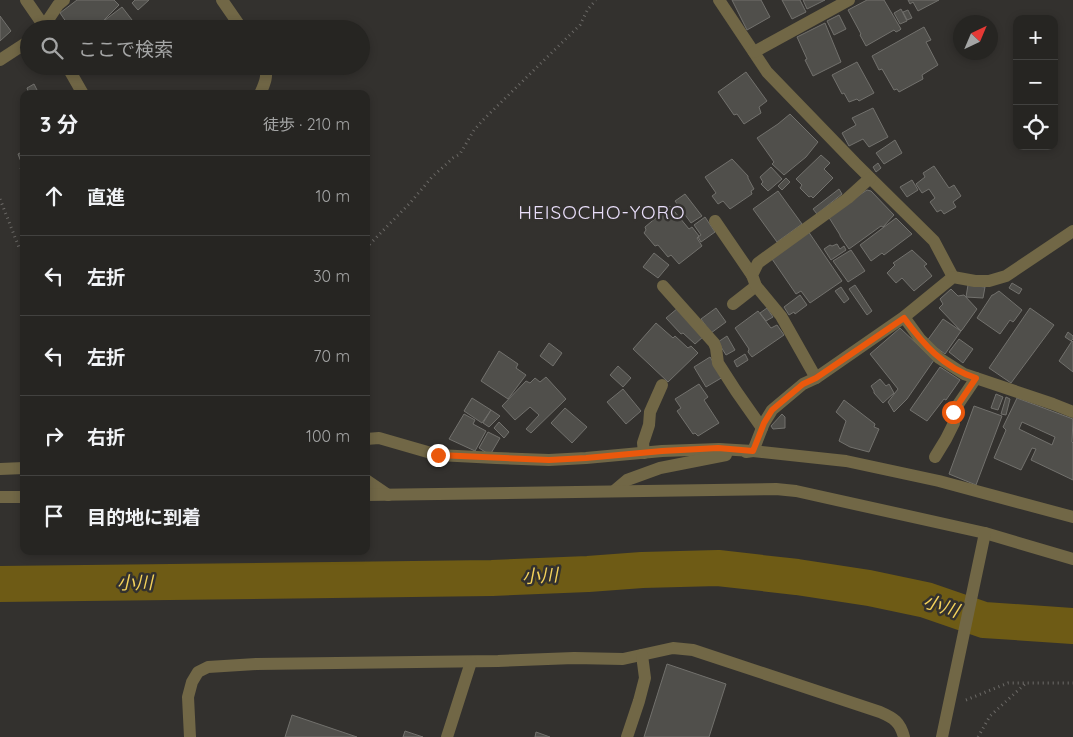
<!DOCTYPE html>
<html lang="ja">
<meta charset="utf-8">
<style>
:root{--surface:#262522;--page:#32312f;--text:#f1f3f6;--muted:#a4a5a5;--line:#424240}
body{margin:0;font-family:Quicksand,"Noto Sans JP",sans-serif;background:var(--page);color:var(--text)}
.controls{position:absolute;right:15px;top:15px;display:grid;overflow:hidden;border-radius:10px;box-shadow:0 2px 8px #0003}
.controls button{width:45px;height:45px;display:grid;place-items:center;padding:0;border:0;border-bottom:1px solid var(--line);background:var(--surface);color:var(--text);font:25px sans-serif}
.compass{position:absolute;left:953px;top:15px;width:45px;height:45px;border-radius:50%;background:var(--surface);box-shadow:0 2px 8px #0003;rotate:44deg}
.stop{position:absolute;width:15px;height:15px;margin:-11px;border:4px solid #ea580c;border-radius:50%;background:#fff}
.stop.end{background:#ea580c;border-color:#fff;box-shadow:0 1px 5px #0008}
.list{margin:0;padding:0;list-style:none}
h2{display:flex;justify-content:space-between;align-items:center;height:65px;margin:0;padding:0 20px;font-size:21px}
h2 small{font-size:16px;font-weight:400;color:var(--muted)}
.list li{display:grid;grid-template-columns:32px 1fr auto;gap:15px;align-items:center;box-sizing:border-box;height:80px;padding:0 20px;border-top:1px solid var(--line)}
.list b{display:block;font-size:19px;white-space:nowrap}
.list em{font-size:16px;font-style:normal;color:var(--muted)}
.icon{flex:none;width:28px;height:28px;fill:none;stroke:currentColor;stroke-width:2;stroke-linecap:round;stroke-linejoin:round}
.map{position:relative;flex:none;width:1073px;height:737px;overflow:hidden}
.search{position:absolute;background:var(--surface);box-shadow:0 2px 8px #0003;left:20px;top:20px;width:350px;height:55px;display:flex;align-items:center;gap:12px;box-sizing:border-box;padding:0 18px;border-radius:28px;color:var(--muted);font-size:19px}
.panel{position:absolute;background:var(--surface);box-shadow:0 2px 8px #0003;left:20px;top:90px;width:350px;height:465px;border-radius:10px}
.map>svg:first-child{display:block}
</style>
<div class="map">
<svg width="1073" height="737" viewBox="0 0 1073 737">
<rect width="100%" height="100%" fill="#33312e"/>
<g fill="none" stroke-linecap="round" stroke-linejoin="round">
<path stroke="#6e5b15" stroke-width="36" d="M0,584L492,578L588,574L642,570L718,568L797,577L869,588L926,600L984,620L1073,626"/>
</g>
<g fill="#504f4b" stroke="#72716d" fill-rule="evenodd">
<path d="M77,0H114L119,5L95,29H71L60,13Z"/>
<path d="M135,0H149L138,10L132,3Z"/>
<path d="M732,0H761L770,17L747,30Z"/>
<path d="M782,0H800L806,12L792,19Z"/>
<path d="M803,0H825L807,9Z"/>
<path d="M867,0H884L901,29L900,30L896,32L894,30L866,46L860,35L861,34L848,10Z"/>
<path d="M908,0H939L918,11L913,2L910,4Z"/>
<path d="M122,7L139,29H107L104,25L107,22L105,20Z"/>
<path d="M901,9L907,21L900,24L894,13Z"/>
<path d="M908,10L912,18L907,20L903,12Z"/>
<path d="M839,15L846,29L834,35L827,21Z"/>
<path d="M0,16L11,31L0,41Z"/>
<path d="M825,23L841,62L813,76L805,60L807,59L797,37Z"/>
<path d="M924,27L931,40L926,42L938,65L922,75L923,79L899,92L897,89L894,90L882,69L879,70L872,56Z"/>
<path d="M857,62L874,93L859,101L857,99L849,102L844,93L842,94L832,75Z"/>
<path d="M746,72L767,101L759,107L761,113L744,124L737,114L734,115L718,92Z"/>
<path d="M34,84L39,94H29L27,88Z"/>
<path d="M873,108L888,137L869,147L863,139L849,146L842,133L856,125L852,118Z"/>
<path d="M790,114L818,142L806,157L784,175L772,164L774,162L757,138L778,124Z"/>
<path d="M895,140L902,153L884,164L876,153Z"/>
<path d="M24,151V177L20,168L23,167L18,154Z"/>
<path d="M821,155L830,163L824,169L833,178L813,198L811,196L809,197L800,188L802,185L796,179Z"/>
<path d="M732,159L748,176V178L754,189L751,191L752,194L730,209L723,201L718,204L712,196L716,193L705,177Z"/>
<path d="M878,163L881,168L876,172L873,167Z"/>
<path d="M934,166L949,188L954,185L961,196L953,202L956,207L944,214L941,210L937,212L930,202L935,198L929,189L922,193L916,184L925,177L923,173Z"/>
<path d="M771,167L782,179L768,191L761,184L763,182L760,177Z"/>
<path d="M786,178L790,182L782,190L778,186Z"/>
<path d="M912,180L918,190L907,197L900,187Z"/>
<path d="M839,189L842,194L817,214L813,209Z"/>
<path d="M867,190L871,191L894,215L883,227L881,226L849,249L840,236V235L828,216Z"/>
<path d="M778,191L802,224L777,242L753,209Z"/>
<path d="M685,194L702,216L691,223L675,201Z"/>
<path d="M670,206L689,229L692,227L699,236L697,238L702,246L679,264L671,255L668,257L658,245L655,246L644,233L646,230L645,227Z"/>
<path d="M705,217L715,232L701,242L698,237L701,235L694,225Z"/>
<path d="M896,218L912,234L884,255L882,253L871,261L860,245Z"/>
<path d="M808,231L842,281L810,303L801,291L796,294L772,259Z"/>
<path d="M837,244L840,249L844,246L846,250L831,260L824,249L830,245L832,246Z"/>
<path d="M851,250L865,271L848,282L833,261Z"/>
<path d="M912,250L927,264L924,266L932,276L914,291L902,278L896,283L887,273L895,265L893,263Z"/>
<path d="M654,253L669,265L658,278L643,267Z"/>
<path d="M1012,283L1022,289L1019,294L1009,288Z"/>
<path d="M855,285L872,311L867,315L849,289Z"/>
<path d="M968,285L985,287L983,298L966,297Z"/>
<path d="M841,287L849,299L844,303L835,291Z"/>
<path d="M951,289L958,296L964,295L977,309L962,330L961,331L939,308L943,304L940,299Z"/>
<path d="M999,291L1022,310L1014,321L1013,322L1010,320L1000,334L977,318L992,295H993Z"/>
<path d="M800,295L807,305L795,314L794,312L789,315L784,307Z"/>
<path d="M678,308L704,336L695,344L683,333L681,334L666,318Z"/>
<path d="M716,308L726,322L711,333L701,319Z"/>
<path d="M767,308L773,317L766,321L760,313Z"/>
<path d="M1030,308L1054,325L1011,383L989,368Z"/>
<path d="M758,311L771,328L777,325L784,335L752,357L748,352L749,349L735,328Z"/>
<path d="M943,319L961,331L945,354L927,341Z"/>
<path d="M656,323L673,338L675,336L688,348L691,346L698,353L668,382L633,349Z"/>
<path d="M900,328L934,360L907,399L894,412L888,402L898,389L870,354Z"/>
<path d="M1068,332L1073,336V339L1071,341L1065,337Z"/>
<path d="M727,336L735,350L726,355L718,342Z"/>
<path d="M959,339L973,349L963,363L949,352Z"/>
<path d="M1072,341L1073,342V372L1059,361Z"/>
<path d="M549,343L562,353L553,366L540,356Z"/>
<path d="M499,351L518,364L516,368L526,375L508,399L481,381Z"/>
<path d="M745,354L748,360L737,367L734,361Z"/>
<path d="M710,357L723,377L706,387L694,367Z"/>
<path d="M618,366L631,378L623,387L610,375Z"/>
<path d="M940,367L960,380L946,400L944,399L927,421L910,410Z"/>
<path d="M546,377L566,399L531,433L526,429L539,415L530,407L515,420L502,406L526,381L530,383L535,378L540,382Z"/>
<path d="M880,379L886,386L889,384L894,393L883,403L874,393V391L871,386Z"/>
<path d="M699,384L708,397L704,400L719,423L698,436L695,433L693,434L677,411L681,408L675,399Z"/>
<path d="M623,389L641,411L626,424L607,402Z"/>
<path d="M996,394L1003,397L998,410L991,408Z"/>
<path d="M1006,397L1010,399L1006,415L1001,414Z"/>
<path d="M472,398L491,410L482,423L464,411Z"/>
<path d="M1017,398L1073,419L1072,442L1073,443V480L1031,460L1036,449L1032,448L1021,470L994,458L1006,430L1003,427ZM1022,422L1055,437L1052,445L1019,429Z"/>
<path d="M844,400L875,424L874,427L879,429L869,452L850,447L839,441L846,421L836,412Z"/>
<path d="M974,406L1002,416L976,485L949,474Z"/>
<path d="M565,408L587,427L572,443L551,423Z"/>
<path d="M491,410L500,416L489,427L483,423Z"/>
<path d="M464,414L475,420L473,424L486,431L475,451L449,439Z"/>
<path d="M782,414L785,417V428L773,429L771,426Z"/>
<path d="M499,422L509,432L504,438L494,428Z"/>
<path d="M488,432L500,438L490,455L479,448Z"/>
<path d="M667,664L726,684L709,737H644Z"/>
<path d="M292,715L357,737H285Z"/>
<path d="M405,731L423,737H403Z"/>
<path d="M536,732L550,737H535Z"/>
</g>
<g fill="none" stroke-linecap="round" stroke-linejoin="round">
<g stroke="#6c6a67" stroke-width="3" stroke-dasharray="1 4" stroke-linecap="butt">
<path d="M0,199L20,250"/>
<path d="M366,248L410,203L432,177L453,158L460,154L474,130L483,120L580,25L588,9L596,0"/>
<path d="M966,700L1008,683H1073"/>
<path d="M978,737L990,716L1025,684"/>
</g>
<g stroke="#716746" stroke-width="12">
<path d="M26,0L46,29"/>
<path d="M222,0L242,29"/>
<path d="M719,0L767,72L855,163L934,241L953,277"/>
<path d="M42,29L58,5L64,0"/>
<path d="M754,52L849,0"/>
<path d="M0,60L29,41"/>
<path d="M67,66L83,94"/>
<path d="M260,94C264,85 269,75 264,66"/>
<path d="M715,221L752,275"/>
<path d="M663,286L714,343L716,348L718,363L736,391L762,428"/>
<path d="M733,304L756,286"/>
<path d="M904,317L920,339L939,358L964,374L1053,404L1073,412"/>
<path d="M816,378L781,316L756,286L752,275L758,263L848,198L870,178"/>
<path d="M366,439L379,438L438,455L496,458L549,460L586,458L662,451L719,449L753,451L846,461L939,481L1073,517"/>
<path d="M746,452L753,451L764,423L772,410L803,384L816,378L904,317L953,277L975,281H989L1006,276L1073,231"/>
<path d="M644,453L643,443L649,425L650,412L662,385"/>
<path d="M935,457L946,439L954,423L953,412L976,378"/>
<path d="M0,469L24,468"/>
<path d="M366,480L388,495"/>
<path d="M614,491L627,480L660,468L726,455"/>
<path d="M366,495L776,489L796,491L985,533L1073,559"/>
<path d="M0,497H24"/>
<path d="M190,737L188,697L192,682L198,672L208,667L256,664L498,661L574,658L623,659L673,648L693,650L880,712C894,718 900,722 904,737"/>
<path d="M447,737L471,662"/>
<path d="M627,737L639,701L645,678L642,655"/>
<path d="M942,737L985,533"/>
</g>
</g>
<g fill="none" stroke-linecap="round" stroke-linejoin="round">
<path stroke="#ea580c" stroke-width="6" d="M438,455L549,460L586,458L662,451L718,448L753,451L764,423L772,410L803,384L816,378L904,318C923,344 944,368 976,378L953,412"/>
</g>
<g text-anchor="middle" stroke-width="5" stroke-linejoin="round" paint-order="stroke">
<g font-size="18" font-style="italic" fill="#f4d25b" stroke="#33312e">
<text transform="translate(540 576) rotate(-3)" y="6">小川</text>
<text transform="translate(135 583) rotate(-1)" y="6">小川</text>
<text transform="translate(941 606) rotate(18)" y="6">小川</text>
</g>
<g font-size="19" letter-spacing="1" fill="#eadffb" stroke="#33312e">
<text x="602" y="219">HEISOCHO-YORO</text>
</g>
</g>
</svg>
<div class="controls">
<button>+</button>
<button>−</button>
<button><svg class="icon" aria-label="locate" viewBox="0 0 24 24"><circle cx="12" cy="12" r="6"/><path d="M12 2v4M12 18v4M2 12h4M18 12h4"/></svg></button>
</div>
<svg class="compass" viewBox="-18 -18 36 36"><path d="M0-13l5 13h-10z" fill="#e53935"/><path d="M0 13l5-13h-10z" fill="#a4a5a5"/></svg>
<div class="stop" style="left:953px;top:412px"></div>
<div class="stop end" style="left:438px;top:455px"></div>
<div class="search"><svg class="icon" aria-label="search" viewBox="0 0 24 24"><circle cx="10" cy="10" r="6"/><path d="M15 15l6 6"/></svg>ここで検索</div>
<section class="panel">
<h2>3 分<small>徒歩 · 210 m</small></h2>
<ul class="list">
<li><svg class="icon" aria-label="ahead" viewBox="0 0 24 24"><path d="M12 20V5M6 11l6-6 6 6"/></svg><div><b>直進</b></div><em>10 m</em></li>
<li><svg class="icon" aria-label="left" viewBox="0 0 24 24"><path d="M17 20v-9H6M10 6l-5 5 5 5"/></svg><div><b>左折</b></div><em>30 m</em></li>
<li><svg class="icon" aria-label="left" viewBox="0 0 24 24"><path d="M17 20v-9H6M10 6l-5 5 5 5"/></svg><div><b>左折</b></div><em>70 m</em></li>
<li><svg class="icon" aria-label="right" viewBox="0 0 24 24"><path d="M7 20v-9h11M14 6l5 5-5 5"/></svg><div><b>右折</b></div><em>100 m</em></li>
<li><svg class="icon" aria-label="arrive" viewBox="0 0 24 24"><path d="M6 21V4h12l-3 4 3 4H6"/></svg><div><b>目的地に到着</b></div></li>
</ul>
</section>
</div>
